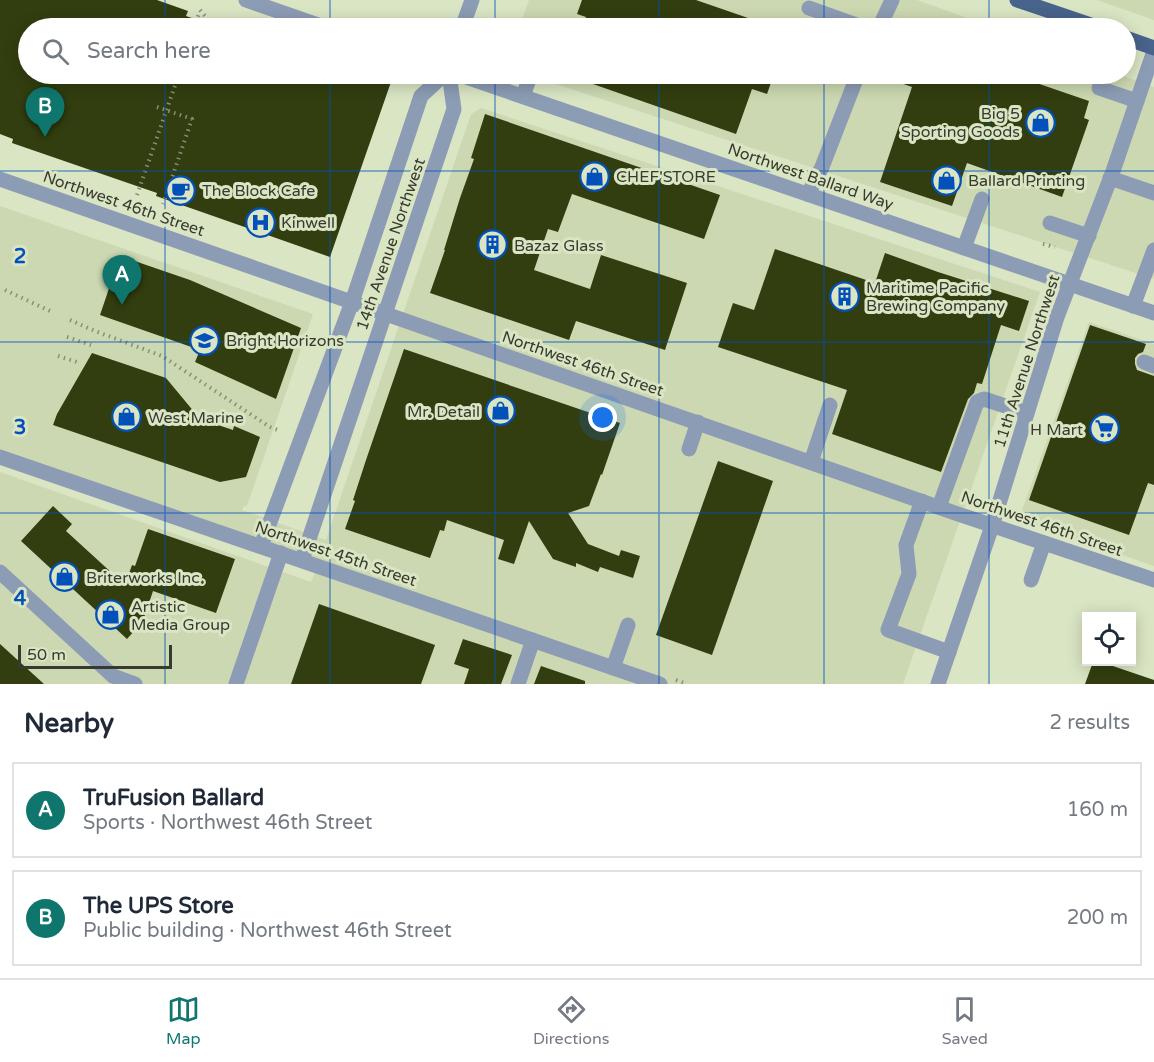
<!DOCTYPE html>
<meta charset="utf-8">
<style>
:root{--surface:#fff;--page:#f6f6f7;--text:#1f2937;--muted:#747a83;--line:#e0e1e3;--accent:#0f766e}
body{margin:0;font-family:"Varela Round",sans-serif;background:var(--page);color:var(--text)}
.controls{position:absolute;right:18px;bottom:18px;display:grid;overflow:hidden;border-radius:0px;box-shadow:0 3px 15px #0003}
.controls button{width:54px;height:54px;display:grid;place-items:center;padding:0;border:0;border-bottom:2px solid var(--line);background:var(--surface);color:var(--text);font:30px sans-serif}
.scale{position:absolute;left:18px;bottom:15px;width:154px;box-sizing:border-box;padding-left:6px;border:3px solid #373b2f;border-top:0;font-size:16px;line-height:21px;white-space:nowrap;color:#373b2f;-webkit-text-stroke:4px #dae5c4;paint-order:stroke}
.you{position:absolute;left:603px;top:418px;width:21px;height:21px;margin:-15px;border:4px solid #fff;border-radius:50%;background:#1a73e8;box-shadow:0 0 0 9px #1a73e833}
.badge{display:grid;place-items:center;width:39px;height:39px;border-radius:50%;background:var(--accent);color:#fff;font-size:20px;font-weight:700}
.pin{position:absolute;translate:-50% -50px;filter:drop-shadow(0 2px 3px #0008)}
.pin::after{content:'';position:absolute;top:32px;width:21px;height:18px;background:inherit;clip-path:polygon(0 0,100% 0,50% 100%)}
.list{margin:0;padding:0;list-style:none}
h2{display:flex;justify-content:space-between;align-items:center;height:78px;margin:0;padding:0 24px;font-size:26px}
h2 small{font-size:20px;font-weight:400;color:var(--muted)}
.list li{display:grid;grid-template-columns:39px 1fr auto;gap:18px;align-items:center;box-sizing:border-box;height:96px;margin:0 12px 12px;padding:0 12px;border:2px solid var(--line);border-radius:0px}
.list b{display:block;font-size:22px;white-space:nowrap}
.list p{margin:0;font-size:20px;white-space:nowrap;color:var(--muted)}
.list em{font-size:20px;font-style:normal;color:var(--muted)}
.icon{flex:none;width:33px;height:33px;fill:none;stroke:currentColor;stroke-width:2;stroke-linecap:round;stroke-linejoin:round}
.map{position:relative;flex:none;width:1154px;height:684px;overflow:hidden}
.search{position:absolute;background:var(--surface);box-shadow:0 3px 15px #0003;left:18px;right:18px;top:18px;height:66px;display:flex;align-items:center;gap:15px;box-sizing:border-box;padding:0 21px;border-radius:33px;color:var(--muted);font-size:22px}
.sheet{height:294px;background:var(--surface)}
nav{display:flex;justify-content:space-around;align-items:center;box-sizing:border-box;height:84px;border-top:2px solid var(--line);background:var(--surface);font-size:16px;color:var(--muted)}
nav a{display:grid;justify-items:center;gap:3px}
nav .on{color:var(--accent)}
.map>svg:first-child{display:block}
</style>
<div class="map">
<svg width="1154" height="684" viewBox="0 0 1154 684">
<rect width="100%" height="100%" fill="#dae5c4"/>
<g fill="#ccd8b1">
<path d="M529,0H917L995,28H519Z"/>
<path d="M1097,0H1154V20Z"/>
<path d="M525,74H1118L1154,87V279Z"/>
<path d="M481,108L1040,292L903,684H0V472L311,582L319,562L0,452V206L313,314L247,506H244L242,510L326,540L471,114Z"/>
<path d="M1089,322L1154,344V566L1019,519Z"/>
</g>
<g fill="#323e0f">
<path d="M0,0H157L188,11L186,16L215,26V28H28V74H367L391,82L330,257L156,196L157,193L12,143L13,139L0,134Z"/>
<path d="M582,0H696L771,26L770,28H582L586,17L577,14Z"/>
<path d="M570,74H774L767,94L752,89L736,134L570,76Z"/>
<path d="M881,74H1010L1089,101L1084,118L1089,120L1062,197L967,163L952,206L880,182L912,87L881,76Z"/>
<path d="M485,114L720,195L704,239L572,194L558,232L548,229L534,270L590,289L601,255L687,283L665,350L576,321L569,340L430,293L445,250H444L460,198L474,159L471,158Z"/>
<path d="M775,249L875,283L885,253L938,272L1029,301L1019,331L1001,325L982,384L977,383L974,393L968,399L941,472L832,434L847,390L718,347L733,303L754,310Z"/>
<path d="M120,256L190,280L301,328L276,399L195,362L200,350L100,315Z"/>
<path d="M1090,325L1146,344L1143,352L1138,354L1135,358V364L1137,370L1154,376V485L1148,483L1129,535L1029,500Z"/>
<path d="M404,349L620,423L602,475L601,474L589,506L568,513L588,544L619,556L621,550L640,556L633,578L600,567L598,572L576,563V567L553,559L529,521L514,564L498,559L504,540L447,520L444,531L440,530L430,558L345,529L355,501L353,500L366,460Z"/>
<path d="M92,353L166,378L200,419L233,430L234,426L260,437L246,477L220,482L53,425L57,414Z"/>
<path d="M718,461L773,481L712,655L656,635Z"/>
<path d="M53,506L72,524L66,531L125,585L132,565L135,566L148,529L235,559L216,613L153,591L143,621L127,639L21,541Z"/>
<path d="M319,604L435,645L421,684H291Z"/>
<path d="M463,639L512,655L501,684H464L469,669L454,664Z"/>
<path d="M0,644L44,684H0Z"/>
<path d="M1093,662H1101L1154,680V684H1085Z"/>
<path d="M541,666L585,681V684H534Z"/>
</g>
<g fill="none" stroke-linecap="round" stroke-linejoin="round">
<g stroke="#888f79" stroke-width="4" stroke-dasharray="1.5 4.5" stroke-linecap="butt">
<path d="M200,10L215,28"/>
<path d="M194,28L200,11"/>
<path d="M157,107L192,119L163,204"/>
<path d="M137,195L179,74"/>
<path d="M1043,244L1055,247"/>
<path d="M5,290L50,311"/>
<path d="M70,320L95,331L162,356L270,427L278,430"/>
<path d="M67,337L91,345"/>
<path d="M58,356L80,363"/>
<path d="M676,680L687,684"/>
</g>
<g stroke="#8c9cb4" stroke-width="15">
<path d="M246,0L327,28"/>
<path d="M809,8L865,28"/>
<path d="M462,28L472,0"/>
<path d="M879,28L892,0"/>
<path d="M457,74L1154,313"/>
<path d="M1099,88L1137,101"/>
<path d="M523,96L531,74"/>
<path d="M1110,178L1154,193"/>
<path d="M0,179L955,513L1154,580"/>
<path d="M808,194L822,167L858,74"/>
<path d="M1050,223L1089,236"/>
<path d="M964,248L982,199"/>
<path d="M1133,306L1154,250"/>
<path d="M1144,362L1154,366"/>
<path d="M689,449L698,422"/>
<path d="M0,457L660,684"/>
<path d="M811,462L830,405"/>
<path d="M922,501L906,545L909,574L888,630L949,652"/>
<path d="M939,507L977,402L984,399L1027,413"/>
<path d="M261,546L352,302L421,96L445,74"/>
<path d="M302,560L454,109L449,74"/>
<path d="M0,572L113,676L135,684"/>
<path d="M1031,580L1044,543"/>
<path d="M613,668L628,625"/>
<path d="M236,684L281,553"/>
<path d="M518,684L533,640"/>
<path d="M938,684L992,526L1057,317L1112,174L1154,51"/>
</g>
<g stroke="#48638c" stroke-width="15">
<path d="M1017,0L1100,28"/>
<path d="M1126,38L1154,48"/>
</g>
</g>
<path fill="none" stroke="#0251bb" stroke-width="1.5" stroke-opacity="0.55" d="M165,0V28M330,0V28M495,0V28M659,0V28M824,0V28M989,0V28M165,74V684M330,74V684M495,74V684M659,74V684M824,74V684M989,74V684M0,171H1154M0,342H1154M0,513H1154"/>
<defs>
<symbol id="shop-ring" viewBox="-11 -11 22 22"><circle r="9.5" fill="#dae5c4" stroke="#0251bb" stroke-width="1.5"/><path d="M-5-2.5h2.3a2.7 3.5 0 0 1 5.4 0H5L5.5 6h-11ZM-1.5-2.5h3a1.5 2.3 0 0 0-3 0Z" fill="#0251bb"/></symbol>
<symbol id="cafe-ring" viewBox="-11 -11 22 22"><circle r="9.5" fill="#dae5c4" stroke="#0251bb" stroke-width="1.5"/><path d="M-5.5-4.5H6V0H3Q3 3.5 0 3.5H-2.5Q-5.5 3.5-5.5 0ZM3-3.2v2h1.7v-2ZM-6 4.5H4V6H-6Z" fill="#0251bb"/></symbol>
<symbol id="hospital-ring" viewBox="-11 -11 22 22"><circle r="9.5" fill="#dae5c4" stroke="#0251bb" stroke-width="1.5"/><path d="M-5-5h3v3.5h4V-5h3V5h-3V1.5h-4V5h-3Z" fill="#0251bb"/></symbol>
<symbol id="building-ring" viewBox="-11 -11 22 22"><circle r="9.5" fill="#dae5c4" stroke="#0251bb" stroke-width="1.5"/><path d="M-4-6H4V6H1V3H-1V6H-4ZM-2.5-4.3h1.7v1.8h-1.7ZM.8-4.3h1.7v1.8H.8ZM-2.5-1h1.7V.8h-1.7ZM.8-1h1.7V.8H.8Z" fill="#0251bb"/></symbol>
<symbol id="school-ring" viewBox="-11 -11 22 22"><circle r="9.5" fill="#dae5c4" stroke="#0251bb" stroke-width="1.5"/><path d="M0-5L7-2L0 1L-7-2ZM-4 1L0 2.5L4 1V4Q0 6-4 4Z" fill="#0251bb"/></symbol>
<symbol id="supermarket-ring" viewBox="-11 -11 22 22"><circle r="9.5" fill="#dae5c4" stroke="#0251bb" stroke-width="1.5"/><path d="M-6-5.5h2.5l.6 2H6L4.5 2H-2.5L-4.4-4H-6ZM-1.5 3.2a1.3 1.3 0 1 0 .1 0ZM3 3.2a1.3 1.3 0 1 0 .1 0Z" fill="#0251bb"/></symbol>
</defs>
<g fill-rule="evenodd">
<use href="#shop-ring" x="1024" y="106" width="33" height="33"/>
<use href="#shop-ring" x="578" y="160" width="33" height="33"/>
<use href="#shop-ring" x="930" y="164" width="33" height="33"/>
<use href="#cafe-ring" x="164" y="174" width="33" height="33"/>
<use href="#hospital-ring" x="244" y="206" width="33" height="33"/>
<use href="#building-ring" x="476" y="228" width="33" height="33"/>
<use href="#building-ring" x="828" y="280" width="33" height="33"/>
<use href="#school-ring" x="188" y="324" width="33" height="33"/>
<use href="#shop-ring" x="484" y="394" width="33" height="33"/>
<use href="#shop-ring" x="110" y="400" width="33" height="33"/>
<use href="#supermarket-ring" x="1088" y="412" width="33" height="33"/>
<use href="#shop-ring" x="48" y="560" width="33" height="33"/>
<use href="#shop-ring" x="94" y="598" width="33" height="33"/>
</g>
<g text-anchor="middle" stroke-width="6" stroke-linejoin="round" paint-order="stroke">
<g font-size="16" fill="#373b2f" stroke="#dae5c4" text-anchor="start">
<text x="1020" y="119" text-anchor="end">Big 5<tspan x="1020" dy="18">Sporting Goods</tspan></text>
<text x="616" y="182">CHEF'STORE</text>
<text x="968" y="186">Ballard Printing</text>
<text x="202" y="196">The Block Cafe</text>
<text x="281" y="228">Kinwell</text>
<text x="514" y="251">Bazaz Glass</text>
<text x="866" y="293">Maritime Pacific<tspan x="866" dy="18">Brewing Company</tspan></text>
<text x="226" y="346">Bright Horizons</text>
<text x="480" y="417" text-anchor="end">Mr. Detail</text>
<text x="148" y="423">West Marine</text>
<text x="1083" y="435" text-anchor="end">H Mart</text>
<text x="86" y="583">Briterworks Inc.</text>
<text x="131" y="612">Artistic<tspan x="131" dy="18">Media Group</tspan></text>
</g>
<g font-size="16" fill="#373b2f" stroke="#dae5c4">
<text transform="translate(811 176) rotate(19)" y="6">Northwest Ballard Way</text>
<text transform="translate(124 203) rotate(19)" y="6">Northwest 46th Street</text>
<text transform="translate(390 244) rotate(-71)" y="6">14th Avenue Northwest</text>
<text transform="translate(1026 361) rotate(-72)" y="6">11th Avenue Northwest</text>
<text transform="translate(583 363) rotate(19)" y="6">Northwest 46th Street</text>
<text transform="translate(1042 523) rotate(19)" y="6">Northwest 46th Street</text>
<text transform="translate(336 553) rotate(19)" y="6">Northwest 45th Street</text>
</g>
</g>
<g font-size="20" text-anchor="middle" font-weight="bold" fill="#0251bb" stroke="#dae5c4" stroke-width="6" stroke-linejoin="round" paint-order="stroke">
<text x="20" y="263">2</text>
<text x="20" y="434">3</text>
<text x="20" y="605">4</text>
</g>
</svg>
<div class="controls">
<button><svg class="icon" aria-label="locate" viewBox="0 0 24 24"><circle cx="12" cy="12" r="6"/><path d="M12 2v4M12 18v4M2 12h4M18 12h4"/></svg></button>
</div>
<div class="scale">50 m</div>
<div class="you"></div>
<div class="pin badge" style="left:122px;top:305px">A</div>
<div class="pin badge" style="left:45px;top:137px">B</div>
<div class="search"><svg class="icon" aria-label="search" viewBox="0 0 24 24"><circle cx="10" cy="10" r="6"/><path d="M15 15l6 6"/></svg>Search here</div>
</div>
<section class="sheet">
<h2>Nearby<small>2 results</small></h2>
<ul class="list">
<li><span class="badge">A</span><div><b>TruFusion Ballard</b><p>Sports · Northwest 46th Street</p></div><em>160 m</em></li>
<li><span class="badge">B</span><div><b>The UPS Store</b><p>Public building · Northwest 46th Street</p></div><em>200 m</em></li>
</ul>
</section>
<nav>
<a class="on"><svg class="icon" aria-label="map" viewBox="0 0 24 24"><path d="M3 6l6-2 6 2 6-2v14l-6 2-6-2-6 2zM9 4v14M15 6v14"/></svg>Map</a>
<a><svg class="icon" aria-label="directions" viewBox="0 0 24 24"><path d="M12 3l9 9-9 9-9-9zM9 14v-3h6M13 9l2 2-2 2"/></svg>Directions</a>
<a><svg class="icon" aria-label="saved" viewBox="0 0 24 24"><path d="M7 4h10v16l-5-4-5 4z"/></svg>Saved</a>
</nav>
